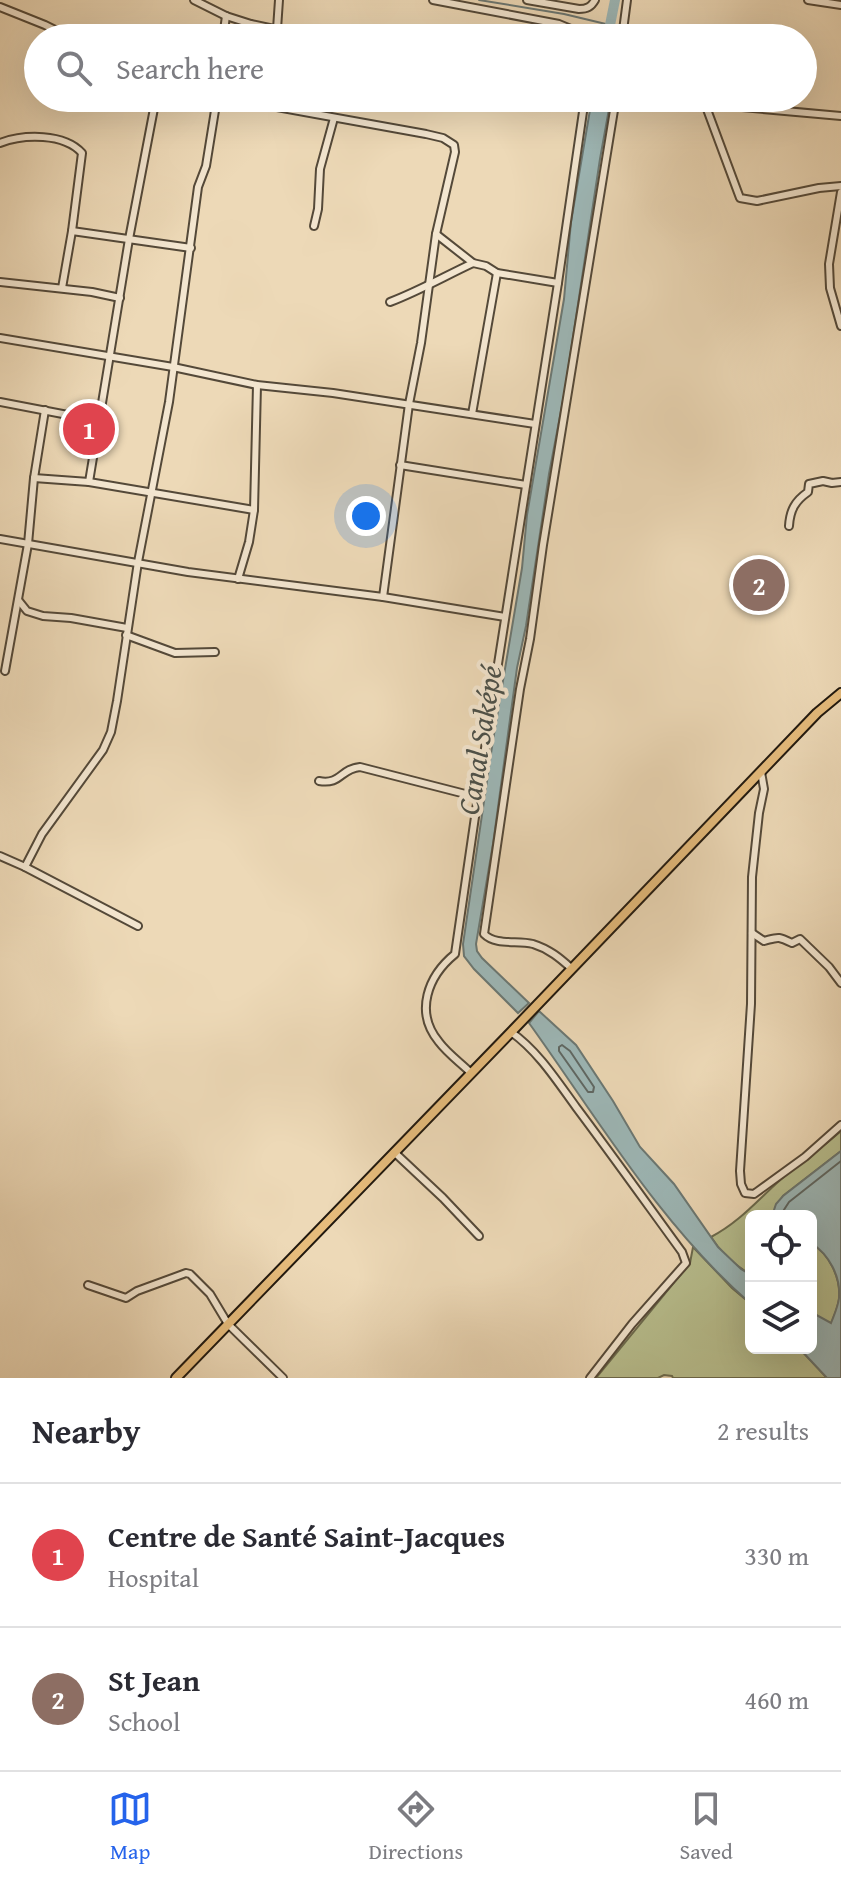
<!DOCTYPE html>
<meta charset="utf-8">
<style>
:root{--surface:#fff;--page:#f7f7f7;--text:#2b2b33;--muted:#7c7c81;--line:#e1e1e2;--accent:#2563eb}
body{margin:0;font-family:"Gentium Book Plus",serif;background:var(--page);color:var(--text)}
.controls{position:absolute;right:24px;bottom:24px;display:grid;overflow:hidden;border-radius:12px;box-shadow:0 8px 32px #0002}
.controls button{width:72px;height:72px;display:grid;place-items:center;padding:0;border:0;border-bottom:2px solid var(--line);background:var(--surface);color:var(--text);font:40px sans-serif}
.you{position:absolute;left:366px;top:516px;width:28px;height:28px;margin:-20px;border:6px solid #fff;border-radius:50%;background:#1a73e8;box-shadow:0 0 0 12px #1a73e833}
.badge{display:grid;place-items:center;width:52px;height:52px;border-radius:50%;background:var(--accent);color:#fff;font-size:26px;font-weight:700}
.pin{position:absolute;translate:-50% -50%;border:4px solid #fff;box-shadow:0 2px 8px #0006}
.list{margin:0;padding:0;list-style:none}
h2{display:flex;justify-content:space-between;align-items:center;height:104px;margin:0;padding:0 32px;font-size:34px}
h2 small{font-size:26px;font-weight:400;color:var(--muted)}
.list li{display:grid;grid-template-columns:52px 1fr auto;gap:24px;align-items:center;box-sizing:border-box;height:144px;padding:0 32px;border-top:2px solid var(--line)}
.list b{display:block;font-size:30px;white-space:nowrap}
.list p{margin:0;font-size:26px;white-space:nowrap;color:var(--muted)}
.list em{font-size:26px;font-style:normal;color:var(--muted)}
.icon{flex:none;width:44px;height:44px;fill:none;stroke:currentColor;stroke-width:2;stroke-linecap:round;stroke-linejoin:round}
.map{position:relative;flex:none;width:841px;height:1378px;overflow:hidden}
.search{position:absolute;background:var(--surface);box-shadow:0 8px 32px #0002;left:24px;right:24px;top:24px;height:88px;display:flex;align-items:center;gap:20px;box-sizing:border-box;padding:0 28px;border-radius:44px;color:var(--muted);font-size:30px}
.sheet{height:392px;background:var(--surface)}
nav{display:flex;justify-content:space-around;align-items:center;box-sizing:border-box;height:112px;border-top:2px solid var(--line);background:var(--surface);font-size:22px;color:var(--muted)}
nav a{display:grid;justify-items:center;gap:4px}
nav .on{color:var(--accent)}
.map>svg:first-child{display:block}
</style>
<div class="map">
<svg width="841" height="1378" viewBox="0 0 841 1378">
<rect width="100%" height="100%" fill="#edd9b7"/>
<filter id="stains"><feTurbulence type="fractalNoise" baseFrequency=".0025" numOctaves="4"/><feColorMatrix values="0 0 0 0 .2 0 0 0 0 .09 0 0 0 0 .02 0 0 0 .5 -.17"/></filter>
<radialGradient id="worn" r=".72"><stop offset=".6" stop-color="#630" stop-opacity="0"/><stop offset="1" stop-color="#630" stop-opacity=".3"/></radialGradient>
<g fill="#b8bf8f" stroke="#6c6c4f" stroke-width="2">
<path d="M841,1131V1151L783,1196L772,1216H751V1275C736,1266 721,1253 711,1237C738,1223 756,1202 778,1182C798,1164 821,1149 841,1131Z"/>
<path d="M811,1243C829,1254 841,1277 839,1299C838,1307 834,1316 831,1324L811,1312Z"/>
<path d="M693,1247L732,1288L751,1304V1348H799L827,1378H673L672,1376L664,1375L658,1378H596L690,1263Z"/>
</g>
<g fill="#9db8b8" stroke="#6b7874" stroke-width="2">
<path d="M592,98H611L600,159L565,390L549,474L526,626L517,668L493,844L476,944L477,951L482,958L529,1003L518,1013L474,969L464,956L463,944L493,740L522,568L527,515L564,299L571,222Z"/>
<path d="M539,1011L576,1045L613,1101L640,1147L674,1184L718,1247L741,1269L751,1275V1304C661,1226 598,1119 529,1023Z"/>
<path d="M841,1151V1378H827L799,1348H811V1312L831,1323C834,1315 838,1307 839,1298C841,1277 829,1254 811,1243V1216H772L776,1204L783,1196Z"/>
</g>
<g fill="none" stroke-linecap="round" stroke-linejoin="round">
<g stroke="#5f6864" stroke-width="2">
<path d="M562,1045L570,1051L594,1087L593,1092H588L559,1051V1047Z"/>
<path d="M780,1216L789,1202L841,1161"/>
</g>
<path stroke="#6b7874" stroke-width="2" d="M479,0L564,14L610,25"/>
<path stroke="#9db8b8" stroke-width="6" d="M608,38L610,25"/>
<path stroke="#9db8b8" stroke-width="10" d="M610,25L615,0"/>
<defs>
<g id="minor">
<path d="M194,0L226,16L251,24L316,38"/>
<path d="M433,0L559,24L571,29L581,38"/>
<path d="M527,0L579,9C587,9 591,7 595,0"/>
<path d="M808,0L841,5"/>
<path d="M0,7L45,25L71,38"/>
<path d="M277,29L279,0"/>
<path d="M223,38L226,16"/>
<path d="M622,38L627,0"/>
<path d="M226,98L426,134L443,138L454,145L455,152L436,234L421,343L409,404L383,597"/>
<path d="M641,98L841,116"/>
<path d="M705,104L740,198L757,201L819,188L841,186"/>
<path d="M0,143C24,134 64,133 82,153L72,231L62,288"/>
<path d="M841,192L829,264L830,288L841,326"/>
<path d="M314,226L318,209L320,169L334,118"/>
<path d="M72,231L191,248"/>
<path d="M436,234L473,263L486,266L497,273L558,283"/>
<path d="M0,282L92,292L120,298"/>
<path d="M390,302C419,291 445,276 473,263"/>
<path d="M0,338L173,367L257,385L333,393L535,424"/>
<path d="M0,402L99,421"/>
<path d="M472,414L497,273"/>
<path d="M400,465L526,485"/>
<path d="M34,478L89,482L254,510"/>
<path d="M89,482L129,239L156,98"/>
<path d="M789,526C790,510 795,501 808,492L809,484L823,481L832,483L841,482"/>
<path d="M0,539L188,572L383,597L505,617"/>
<path d="M238,579L249,542L254,510L257,385"/>
<path d="M19,601L27,611L43,616L71,618L127,628"/>
<path d="M126,635L175,653L215,652"/>
<path d="M5,671L28,544L34,478L45,410"/>
<path d="M761,772L764,789L759,813L752,877L751,1004L740,1171L741,1184L745,1193L754,1194L805,1157L841,1125"/>
<path d="M319,781C341,785 340,769 360,767L477,797"/>
<path d="M0,856L25,867L138,926"/>
<path d="M25,867L42,834L103,750L111,732L117,701L138,562L169,402L198,187L206,166L217,98"/>
<path d="M752,933L764,941C779,937 777,936 792,943L800,939L829,967L841,983"/>
<path d="M572,969C560,958 549,949 533,944C517,940 496,946 484,934L520,689L530,639L543,545L616,98"/>
<path d="M511,1032C538,1051 557,1081 576,1107C612,1155 647,1204 682,1252L686,1263L632,1324L590,1378"/>
<path d="M471,1073C461,1063 448,1054 439,1042C414,1012 428,976 455,954L489,721L558,283L585,98"/>
<path d="M394,1152L443,1198L479,1236"/>
<path d="M88,1285L126,1298L137,1291L186,1273L190,1274L210,1294L228,1324L283,1378"/>
</g>
<path id="major" d="M176,1378L515,1028L817,713L841,693"/>
</defs>
<use href="#minor" stroke="#544939" stroke-width="10"/>
<use href="#major" stroke="#21190f" stroke-width="12"/>
<use href="#minor" stroke="#f3e6d0" stroke-width="6"/>
<use href="#major" stroke="#e6bc7c" stroke-width="8"/>
</g>
<g text-anchor="middle" stroke-width="8" stroke-linejoin="round" paint-order="stroke">
<g font-size="30" font-style="italic" fill="#4c514a" stroke="#f3e6d0">
<text transform="translate(480 740) rotate(-81)" y="10">Canal Saképé</text>
</g>
</g>
<rect width="100%" height="100%" filter="url(#stains)"/>
<rect width="100%" height="100%" fill="url(#worn)"/>
</svg>
<div class="controls">
<button><svg class="icon" aria-label="locate" viewBox="0 0 24 24"><circle cx="12" cy="12" r="6"/><path d="M12 2v4M12 18v4M2 12h4M18 12h4"/></svg></button>
<button><svg class="icon" aria-label="layers" viewBox="0 0 24 24"><path d="M12 4l9 5-9 5-9-5zM3 14l9 5 9-5"/></svg></button>
</div>
<div class="you"></div>
<div class="pin badge" style="left:89px;top:429px;background:#e0444e">1</div>
<div class="pin badge" style="left:759px;top:585px;background:#8d6e63">2</div>
<div class="search"><svg class="icon" aria-label="search" viewBox="0 0 24 24"><circle cx="10" cy="10" r="6"/><path d="M15 15l6 6"/></svg>Search here</div>
</div>
<section class="sheet">
<h2>Nearby<small>2 results</small></h2>
<ul class="list">
<li><span class="badge" style="background:#e0444e">1</span><div><b>Centre de Santé Saint-Jacques</b><p>Hospital</p></div><em>330 m</em></li>
<li><span class="badge" style="background:#8d6e63">2</span><div><b>St Jean</b><p>School</p></div><em>460 m</em></li>
</ul>
</section>
<nav>
<a class="on"><svg class="icon" aria-label="map" viewBox="0 0 24 24"><path d="M3 6l6-2 6 2 6-2v14l-6 2-6-2-6 2zM9 4v14M15 6v14"/></svg>Map</a>
<a><svg class="icon" aria-label="directions" viewBox="0 0 24 24"><path d="M12 3l9 9-9 9-9-9zM9 14v-3h6M13 9l2 2-2 2"/></svg>Directions</a>
<a><svg class="icon" aria-label="saved" viewBox="0 0 24 24"><path d="M7 4h10v16l-5-4-5 4z"/></svg>Saved</a>
</nav>
